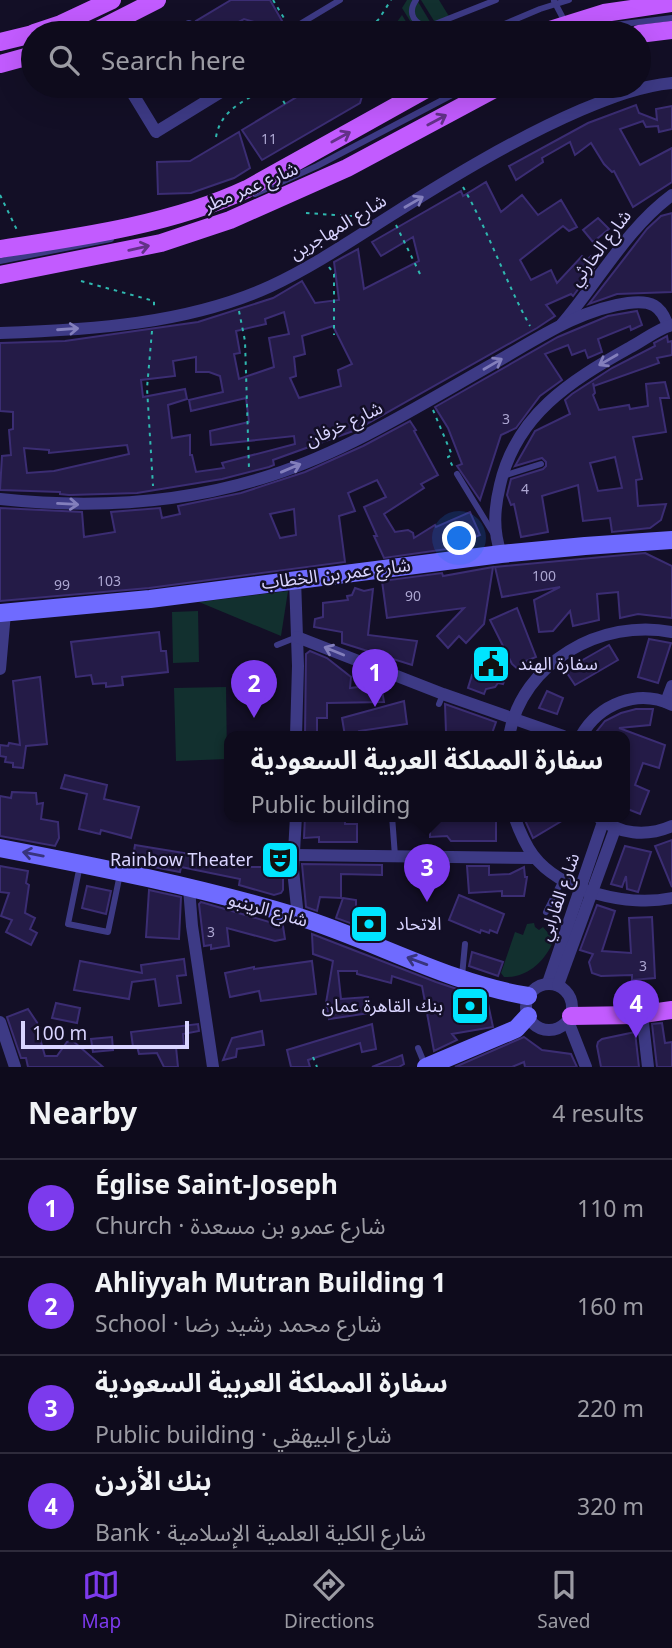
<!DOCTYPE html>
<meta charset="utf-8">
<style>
:root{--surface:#0e0b1c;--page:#1c1929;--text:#f1f3f6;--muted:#9b9ba3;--line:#2e2b3b;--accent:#7c3aed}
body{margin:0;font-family:"Noto Sans","Noto Sans Arabic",sans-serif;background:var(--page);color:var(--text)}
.scale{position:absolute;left:21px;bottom:18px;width:168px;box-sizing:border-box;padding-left:7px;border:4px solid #d9d4ff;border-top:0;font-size:19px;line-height:24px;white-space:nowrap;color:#d9d4ff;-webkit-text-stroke:5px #130f26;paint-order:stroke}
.you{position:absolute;left:460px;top:539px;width:24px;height:24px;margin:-18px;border:5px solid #fff;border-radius:50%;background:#1a73e8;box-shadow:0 0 0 10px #1a73e833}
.badge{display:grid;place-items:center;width:46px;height:46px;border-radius:50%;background:var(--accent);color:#fff;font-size:23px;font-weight:700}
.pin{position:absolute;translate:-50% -58px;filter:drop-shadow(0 2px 4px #0008)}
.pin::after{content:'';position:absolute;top:37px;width:24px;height:21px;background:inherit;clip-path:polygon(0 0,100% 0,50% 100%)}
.popup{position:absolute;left:224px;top:731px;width:406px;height:91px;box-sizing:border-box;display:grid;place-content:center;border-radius:14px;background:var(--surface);filter:drop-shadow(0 2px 5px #0005);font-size:23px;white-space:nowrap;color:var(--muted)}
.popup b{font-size:26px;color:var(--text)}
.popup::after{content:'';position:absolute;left:50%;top:100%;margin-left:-14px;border:14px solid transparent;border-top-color:var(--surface)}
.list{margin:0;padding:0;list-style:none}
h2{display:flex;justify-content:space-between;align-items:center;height:91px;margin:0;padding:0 28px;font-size:30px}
h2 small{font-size:23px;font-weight:400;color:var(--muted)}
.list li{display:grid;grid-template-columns:46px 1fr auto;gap:21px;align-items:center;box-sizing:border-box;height:98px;padding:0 28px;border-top:2px solid var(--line)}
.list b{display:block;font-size:26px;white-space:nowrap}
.list p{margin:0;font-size:23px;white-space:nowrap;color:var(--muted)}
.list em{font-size:23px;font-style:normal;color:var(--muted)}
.icon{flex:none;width:38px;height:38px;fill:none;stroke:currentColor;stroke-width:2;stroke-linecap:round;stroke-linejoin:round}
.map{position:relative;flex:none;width:672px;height:1067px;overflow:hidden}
.search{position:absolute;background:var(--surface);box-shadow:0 7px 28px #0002;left:21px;right:21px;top:21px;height:77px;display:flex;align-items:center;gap:18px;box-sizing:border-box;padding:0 24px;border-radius:38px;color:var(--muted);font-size:26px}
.sheet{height:483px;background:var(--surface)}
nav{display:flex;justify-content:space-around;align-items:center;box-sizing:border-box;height:98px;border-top:2px solid var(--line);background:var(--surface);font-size:19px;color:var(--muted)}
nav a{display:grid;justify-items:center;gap:4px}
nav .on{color:var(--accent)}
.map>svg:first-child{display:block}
</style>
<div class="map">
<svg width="672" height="1067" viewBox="0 0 672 1067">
<rect width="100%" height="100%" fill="#130f26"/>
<g fill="#12302f">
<path d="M407,0H417L432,25L417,32L402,8Z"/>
<path d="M421,0H439L450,18L436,24Z"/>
<path d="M402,15L413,33H389Z"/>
<path d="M288,591L281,636L199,602Z"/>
<path d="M198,611L199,662L173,663L172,612Z"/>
<path d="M226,687L227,759L176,761L174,688Z"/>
<path d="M534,923L535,927L539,930L543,927L554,940C545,961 528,978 504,977L501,973L515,932L523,935L527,924Z"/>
</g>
<g fill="#241b47" stroke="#3b2d73" stroke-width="2" fill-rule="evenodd">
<path d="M231,0H270L289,33H264L258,23L244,19L231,26L228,33H202L196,21Z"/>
<path d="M315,86H365L360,103L262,160L242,130Z"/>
<path d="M636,105L639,113L657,120L656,109L672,106V129L659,132L658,126L646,127L643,121L620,129L640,165L672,148V182L633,207L614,171L612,172L604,164L591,143L575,155L570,142L542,158L543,162L516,180L509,166L588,123Z"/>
<path d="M239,132L250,168L234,178L191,193L158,194L157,162L190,161Z"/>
<path d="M486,182L501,212L522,195L538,215L561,200L577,227L569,231L563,226L520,260L531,280L551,270L557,283L582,256L587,260L591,256L597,264L573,296L571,294L546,305L555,316L537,328L356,430L273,460L274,465L269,467L222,479L137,493L69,495L60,494V492L0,490L2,456L11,455L9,430L13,429V412L0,411V343L65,341L198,322L273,298L302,281L315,303L339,300L334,262L358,249L364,289L419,261L413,237L381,256L372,242L461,191L463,196ZM284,312L289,334L269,338L274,367L239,379L234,354L240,353L236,331L266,324L265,319ZM333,326L352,364L338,370L341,386L299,398L290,378L296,376L294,357L305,354L302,336ZM196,357V372H209L220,376L223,392L189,400L191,411L246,398L249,422L210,431L211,445L294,436L295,444L222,463L224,468L196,472L192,455H190V435L172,438L168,405L187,399L185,389L143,397L141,380L175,376L173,361ZM127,445L129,454L54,471L27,473L24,448L49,450V453Z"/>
<path d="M672,213V292L617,294L589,304L647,229L661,216Z"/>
<path d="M598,218L609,229L593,242L583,230Z"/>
<path d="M637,311L642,325L631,330L630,326L598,339L602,352L588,358L585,350L572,355L568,345L545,354L562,380L540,396L516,428L501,435L480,500L457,466L462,464L448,428L435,407L558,337L608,316Z"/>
<path d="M667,336L668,342L672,341V355L657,358L659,363L594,386L593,383L595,393L593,395L599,410L629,405L630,409L648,406L646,384L665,382L669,398H660L666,432L633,437L642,479L636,480L638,506L666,504L661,520L650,528L612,532L610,518L583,521L578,485L542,496L548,532L521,537L514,504L511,505L507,495L511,479L543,469L546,466V462L542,458L515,466L535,431L570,414L565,400L572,394L612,368L655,346L654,343ZM615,457L622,488L598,491L590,463Z"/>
<path d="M410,421L416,430L414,431L438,475L421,484L424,488L384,514L395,532L408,530L413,533L414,538L435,525L436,527L470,512L480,535L447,549L384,558L374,536H377L364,507L386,497L377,480L348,493L355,511L339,516L345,562L149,588L0,601V508L82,512L84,537L115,532L111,512L160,508L162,518L180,514L178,506L241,493L305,472L363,446ZM294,509L296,535L280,538L270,514Z"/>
<path d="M645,553L672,566V618L638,614L620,618L618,592L597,594L599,620L573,626L570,611L553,631L539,632L534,600L560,587L502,597L495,567Z"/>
<path d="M493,567L484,624L466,643L459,636L448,648L437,636L464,608L387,618L382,581L442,573L443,576Z"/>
<path d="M355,588L364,591L373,589L368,635L417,641L412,665L342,643V632L314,627L315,619L323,617V603L348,600L347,596L352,595Z"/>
<path d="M517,608L536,657L526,661L525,668L520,671L512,664L490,620Z"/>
<path d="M159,632L161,651H166L168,672L122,677L123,685L106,687V683L93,684L91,675L76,677L71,642Z"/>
<path d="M649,639L671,643L658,683L638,677Z"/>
<path d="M609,645L618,660L575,685L565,670Z"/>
<path d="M310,651L327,658L351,677L350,688L381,684L384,702L327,703V718H317V736H305L306,654Z"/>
<path d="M489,664L508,670L503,684L498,683L495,687L486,689L484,694L468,688L472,675L484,678Z"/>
<path d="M40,677L47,744L26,746L23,768L13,767V763L5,762L6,757L0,756V745L8,746L9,743L20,745L13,681Z"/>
<path d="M547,691L563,698L557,714L539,708Z"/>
<path d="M404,701L407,724L359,731L360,736H345L342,718Z"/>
<path d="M445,704L496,722L491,736H456L446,732Z"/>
<path d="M636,709H653L650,725L619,728L665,745L659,768L643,763L635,785L649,791L640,814L625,808V736H593L605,721L621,713Z"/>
<path d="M65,775L107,785L104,799L139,807L131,838L101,830L100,834L79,829L87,794L61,788Z"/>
<path d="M12,792L36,793L37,804L43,803L41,819L58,822L59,838L55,846L0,836V796L11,798Z"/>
<path d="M305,816H345V824H357V842H319V837L304,838Z"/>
<path d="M430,816H496V841H451L447,836L430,837Z"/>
<path d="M528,816H570L533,838L524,818Z"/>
<path d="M672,840V887L655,846Z"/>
<path d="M135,845L239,862L238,867H276L265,851H283V890L281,893L274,895L239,885L240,879L181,867L180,872L132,863Z"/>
<path d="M625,846L651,852L638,892L627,889L626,876L622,887L611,884Z"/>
<path d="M302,864L382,865V875L341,874V898L320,897L317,911L306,907Z"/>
<path d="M0,866L28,871L26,883L29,885L25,913L35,918L30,929L37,933L31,945L6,932L12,920L1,916L9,893L0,892Z"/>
<path d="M467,866H489V875L510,874L524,867L525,877H527L524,896H502V891L469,893Z"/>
<path d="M87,886L111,891L106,914L82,908Z"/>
<path d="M149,890L181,897L179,939L146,937Z"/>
<path d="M459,895L504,914L497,933L490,930L489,933L481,930L480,933L449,920Z"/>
<path d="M343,898L356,900V912L380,919L375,932L336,918Z"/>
<path d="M201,902L283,926L285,939L275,941L227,928L229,946L211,949V945L204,946L199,904Z"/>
<path d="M597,905L615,911L602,951L631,953L629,918L652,917L655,978L632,980V975L601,976L592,973L589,962L593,954L580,950Z"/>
<path d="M312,934L436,982L487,999L493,1027L452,1034L457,1040L434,1051L422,986L392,976L391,983L357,974V971H338L341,999L368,997L370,1013L329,1019L326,1003L333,961L313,954Z"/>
<path d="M472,952L503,962L498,976L469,966Z"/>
<path d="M184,959L186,975L177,976L181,1003L159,1006L155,979L132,982L129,999L74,990L80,961L142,973L141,965Z"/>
<path d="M312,961L316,994L261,1001L259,991L230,997L225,973L254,967V969Z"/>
<path d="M56,1003L80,1008L77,1023L52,1018Z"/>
<path d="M28,1009L40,1027L37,1028L45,1056H57L67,1042L73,1041L103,1067H28L26,1058H21L7,1017Z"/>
<path d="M662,1023L665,1043L672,1042V1067H657L652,1024Z"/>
<path d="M198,1024L199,1031L183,1034L184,1045L176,1047L178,1067H164L157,1053L139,1054L137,1046L133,1047L131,1032Z"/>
<path d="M372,1024L376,1049L362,1052L360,1043L308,1060L310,1067H291L287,1050Z"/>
<path d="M262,1031L264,1045L237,1049L236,1057L223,1060L232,1038Z"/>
<path d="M635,1032L639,1067H601L597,1046L598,1042L602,1039Z"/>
<path d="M112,1037L113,1050L93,1052L91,1039Z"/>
<path d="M524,1037L542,1050L571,1054L577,1067H525L524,1062L512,1067H455Z"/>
<path d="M402,1055L404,1064L399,1067H372Z"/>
</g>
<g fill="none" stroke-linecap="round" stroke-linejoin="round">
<g stroke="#2fb8b0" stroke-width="2" stroke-dasharray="3.5 5" stroke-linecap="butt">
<path d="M273,0L293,33"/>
<path d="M364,33L379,19L391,0"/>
<path d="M275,86L285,104"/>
<path d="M216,137C221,108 248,99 271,86"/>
<path d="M463,187C489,232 505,281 530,326"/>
<path d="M0,195L18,232"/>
<path d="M306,213L365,217"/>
<path d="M396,225L421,276"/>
<path d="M329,267L334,274V335"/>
<path d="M81,281L154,301V308"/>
<path d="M239,311L245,341L249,469"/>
<path d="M152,331L147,388L153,486"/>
<path d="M433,410L452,455L448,457L453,467"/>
<path d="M313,1057L317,1067"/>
</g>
<g stroke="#3d3a85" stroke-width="6">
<path d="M416,0C407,13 414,26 430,26L496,0"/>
<path d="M554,1L565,22"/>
<path d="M300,24L340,0"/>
<path d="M483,33L540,9L569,0"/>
<path d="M582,33L615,25L672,18"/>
<path d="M255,194L317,166L469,86"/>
<path d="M0,261L111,239"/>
<path d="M457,474L493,533"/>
<path d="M503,476L541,464"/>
<path d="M277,645L297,637"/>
<path d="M439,704L443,694"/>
<path d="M392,816L395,856"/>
<path d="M80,865L68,924L108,932L120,874"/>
<path d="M546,912L562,880"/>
<path d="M462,976L465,944"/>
<path d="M418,1048L425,1065"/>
</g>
<g stroke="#3d3a85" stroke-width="12">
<path d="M178,33L189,26L193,33"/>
<path d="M128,86L156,132L226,89L225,86"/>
<path d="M562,324C599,281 626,229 672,195"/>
<path d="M0,333C90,330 188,324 271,286C312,267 352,240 390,216C450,178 516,138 581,110C610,98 640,86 672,83"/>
<path d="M0,499C92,509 184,504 272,475C352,449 425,402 498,361C538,338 581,309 628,303C651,300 661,305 668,326"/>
<path d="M501,554C493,530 494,510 500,485C516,415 570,381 629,348C643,341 657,329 672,325"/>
<path d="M295,579L298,666L296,736"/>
<path d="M297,637L443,694L563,736"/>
<path d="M0,669L5,613"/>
<path d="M666,702L672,686"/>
<path d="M509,736C522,662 602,618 672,632"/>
<path d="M581,736C599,704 638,688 672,705"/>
<path d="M296,816L293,870L298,917"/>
<path d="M514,816C519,830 524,843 533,855C561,892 629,907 672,898"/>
<path d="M597,816C618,835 647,837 672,826"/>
<path d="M294,855L534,858"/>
<path d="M189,888L192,926L213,1067"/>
<path d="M548,983L603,822"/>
<circle cx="549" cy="1007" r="23"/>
<path d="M558,985L615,829"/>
<path d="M642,1014L648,1067"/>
<path d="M568,1021L586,1067"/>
<path d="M0,1022L15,1067"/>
</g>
<g stroke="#6f6bff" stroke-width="18">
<path d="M0,613L150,599L501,554L585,546L672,540"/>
<path d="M0,848C99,867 199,887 296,916C374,940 448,983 528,996"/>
<path d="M426,1067L516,1029L528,1016"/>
</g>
<g stroke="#c25bff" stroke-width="18">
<path d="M34,33L61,24L112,0"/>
<path d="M92,33L157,0"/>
<path d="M540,33L604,13L672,3"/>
<path d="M639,34L672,30"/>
<path d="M0,42L33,34"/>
<path d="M0,64L33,55"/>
<path d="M0,249C80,237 173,224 247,189L432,86"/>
<path d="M0,275L161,243L230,220L347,168L500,86"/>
<path d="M571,1016L636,1015L672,1010"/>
</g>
</g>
<defs><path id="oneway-shaft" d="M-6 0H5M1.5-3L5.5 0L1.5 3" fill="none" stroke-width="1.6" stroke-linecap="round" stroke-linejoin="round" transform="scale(1.75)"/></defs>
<g stroke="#623188">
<use href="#oneway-shaft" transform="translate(437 120) rotate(-28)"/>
<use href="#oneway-shaft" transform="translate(341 137) rotate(-29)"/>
<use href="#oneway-shaft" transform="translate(139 248) rotate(-13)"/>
</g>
<g stroke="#837fbc">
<use href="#oneway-shaft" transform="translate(414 202) rotate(-30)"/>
<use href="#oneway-shaft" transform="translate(68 329) rotate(-4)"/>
<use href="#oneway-shaft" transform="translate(608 360) rotate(150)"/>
<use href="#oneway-shaft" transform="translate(493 364) rotate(-30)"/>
<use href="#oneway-shaft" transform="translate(291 468) rotate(-23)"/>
<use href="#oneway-shaft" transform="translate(68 504) rotate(3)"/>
<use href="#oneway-shaft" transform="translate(334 651) rotate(-158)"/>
</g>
<g stroke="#38347d">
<use href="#oneway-shaft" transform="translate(33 854) rotate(-169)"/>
<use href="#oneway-shaft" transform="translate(417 961) rotate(-160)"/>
</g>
<defs>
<symbol id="civic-square" viewBox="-11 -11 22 22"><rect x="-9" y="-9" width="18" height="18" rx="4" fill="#00e5ff" stroke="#130f26"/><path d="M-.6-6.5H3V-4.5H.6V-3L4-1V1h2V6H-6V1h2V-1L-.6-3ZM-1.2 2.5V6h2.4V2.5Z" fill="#111"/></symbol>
<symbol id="theatre-square" viewBox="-11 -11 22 22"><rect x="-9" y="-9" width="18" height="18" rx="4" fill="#00e5ff" stroke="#130f26"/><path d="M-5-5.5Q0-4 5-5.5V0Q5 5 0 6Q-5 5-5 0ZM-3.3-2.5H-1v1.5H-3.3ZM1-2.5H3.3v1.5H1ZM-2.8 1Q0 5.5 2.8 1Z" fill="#111"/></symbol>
<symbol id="bank-square" viewBox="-11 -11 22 22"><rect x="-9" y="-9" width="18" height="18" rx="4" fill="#00e5ff" stroke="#130f26"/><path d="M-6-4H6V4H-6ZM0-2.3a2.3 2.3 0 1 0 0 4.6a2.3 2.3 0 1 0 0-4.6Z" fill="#111"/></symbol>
</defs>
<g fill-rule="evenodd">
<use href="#civic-square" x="469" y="642" width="44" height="44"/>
<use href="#theatre-square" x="258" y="838" width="44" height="44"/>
<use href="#bank-square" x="347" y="902" width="44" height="44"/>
<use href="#bank-square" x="448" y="984" width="44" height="44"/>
</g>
<g text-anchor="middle" stroke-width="5" stroke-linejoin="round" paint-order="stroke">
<g font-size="14" fill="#aca6d1">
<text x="269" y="144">11</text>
<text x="506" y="424">3</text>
<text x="525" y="494">4</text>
<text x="544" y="581">100</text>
<text x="109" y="586">103</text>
<text x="62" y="590">99</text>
<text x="413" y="601">90</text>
<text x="211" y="937">3</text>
<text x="643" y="971">3</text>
</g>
<g font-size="18" fill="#d9d4ff" stroke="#130f26">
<text transform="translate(251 187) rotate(-23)" y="6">شارع عمر مطر</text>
<text transform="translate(338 227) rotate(-31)" y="6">شارع المهاجرين</text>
<text transform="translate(600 248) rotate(-53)" y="6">شارع الحارثي</text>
<text transform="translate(344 424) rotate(-25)" y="6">شارع خرفان</text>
<text transform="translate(336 574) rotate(-7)" y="6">شارع عمر بن الخطاب</text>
<text transform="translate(559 897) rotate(-71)" y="6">شارع الفارابي</text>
<text transform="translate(268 910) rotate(16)" y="6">شارع الرينبو</text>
</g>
<g font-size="18" fill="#d9d4ff" stroke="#130f26" text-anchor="start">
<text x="518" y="670">سفارة الهند</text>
<text x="253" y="866" text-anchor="end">Rainbow Theater</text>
<text x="396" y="930">الاتحاد</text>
<text x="443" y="1012" text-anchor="end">بنك القاهرة عمان</text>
</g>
</g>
</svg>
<div class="scale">100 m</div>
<div class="you"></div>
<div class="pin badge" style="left:375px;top:707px">1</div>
<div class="pin badge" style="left:254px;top:718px">2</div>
<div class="pin badge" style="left:427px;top:902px">3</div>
<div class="popup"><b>سفارة المملكة العربية السعودية</b>Public building</div>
<div class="pin badge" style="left:636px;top:1038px">4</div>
<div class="search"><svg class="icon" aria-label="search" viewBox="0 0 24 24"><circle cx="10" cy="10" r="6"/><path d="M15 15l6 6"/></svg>Search here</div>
</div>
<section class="sheet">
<h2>Nearby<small>4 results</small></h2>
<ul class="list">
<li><span class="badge">1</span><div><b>Église Saint-Joseph</b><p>Church · شارع عمرو بن مسعدة</p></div><em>110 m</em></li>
<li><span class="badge">2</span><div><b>Ahliyyah Mutran Building 1</b><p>School · شارع محمد رشيد رضا</p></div><em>160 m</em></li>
<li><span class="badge">3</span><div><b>سفارة المملكة العربية السعودية</b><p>Public building · شارع البيهقي</p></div><em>220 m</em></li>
<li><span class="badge">4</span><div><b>بنك الأردن</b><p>Bank · شارع الكلية العلمية الإسلامية</p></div><em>320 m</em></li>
</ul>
</section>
<nav>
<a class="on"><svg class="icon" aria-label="map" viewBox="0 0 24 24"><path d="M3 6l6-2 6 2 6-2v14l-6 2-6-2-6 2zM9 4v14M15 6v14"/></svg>Map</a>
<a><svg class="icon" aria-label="directions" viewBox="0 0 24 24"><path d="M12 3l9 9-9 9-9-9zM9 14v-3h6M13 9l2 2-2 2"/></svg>Directions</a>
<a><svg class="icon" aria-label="saved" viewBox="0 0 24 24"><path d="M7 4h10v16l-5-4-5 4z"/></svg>Saved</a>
</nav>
